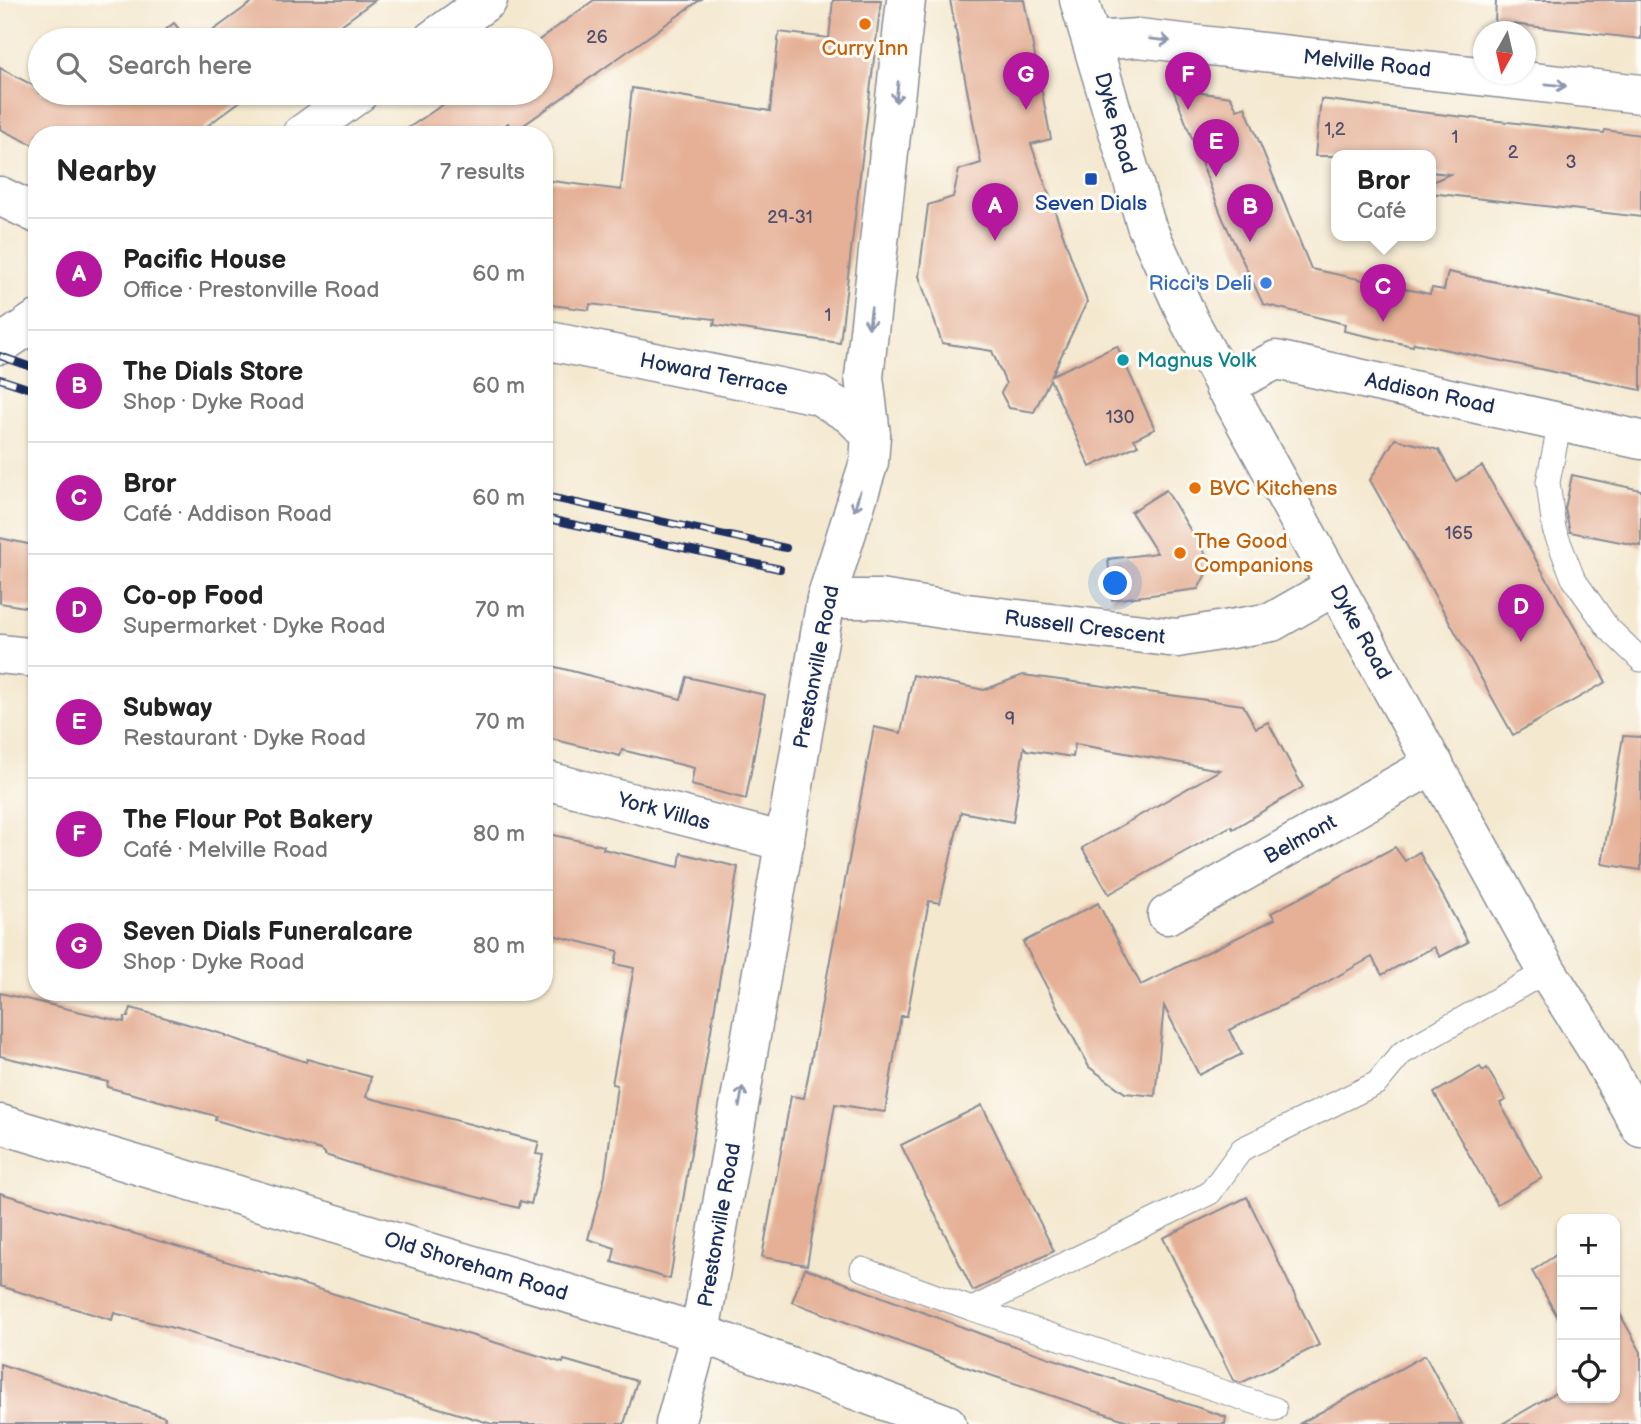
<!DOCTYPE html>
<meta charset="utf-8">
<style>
:root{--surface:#fff;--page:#f6f6f6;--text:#222;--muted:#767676;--line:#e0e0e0;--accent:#b5179e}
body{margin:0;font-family:"Balsamiq Sans",sans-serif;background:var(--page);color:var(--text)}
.controls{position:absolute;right:21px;bottom:21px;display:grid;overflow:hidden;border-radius:14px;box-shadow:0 2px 5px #0004}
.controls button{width:63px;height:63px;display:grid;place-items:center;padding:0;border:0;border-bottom:2px solid var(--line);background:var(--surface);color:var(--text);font:35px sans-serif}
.compass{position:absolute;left:1473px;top:21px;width:63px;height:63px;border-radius:50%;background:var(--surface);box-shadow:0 2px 5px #0004;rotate:188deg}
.you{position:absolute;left:1116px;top:584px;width:24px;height:24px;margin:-18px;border:5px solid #fff;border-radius:50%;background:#1a73e8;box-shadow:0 0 0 10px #1a73e833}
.badge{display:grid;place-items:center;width:46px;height:46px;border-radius:50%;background:var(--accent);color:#fff;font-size:23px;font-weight:700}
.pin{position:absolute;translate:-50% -58px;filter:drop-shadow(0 2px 4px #0008)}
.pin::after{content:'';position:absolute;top:37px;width:24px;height:21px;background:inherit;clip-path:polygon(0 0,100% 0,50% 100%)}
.popup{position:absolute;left:1331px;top:150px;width:105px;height:91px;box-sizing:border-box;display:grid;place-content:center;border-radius:14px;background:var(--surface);filter:drop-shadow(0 2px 5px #0005);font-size:23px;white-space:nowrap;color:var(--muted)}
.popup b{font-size:26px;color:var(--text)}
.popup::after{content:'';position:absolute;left:50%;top:100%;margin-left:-14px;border:14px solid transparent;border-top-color:var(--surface)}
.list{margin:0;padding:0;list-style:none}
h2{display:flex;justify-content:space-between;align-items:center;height:91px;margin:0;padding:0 28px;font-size:30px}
h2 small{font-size:23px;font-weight:400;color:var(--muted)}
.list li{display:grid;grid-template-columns:46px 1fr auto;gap:21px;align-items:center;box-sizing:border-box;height:112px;padding:0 28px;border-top:2px solid var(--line)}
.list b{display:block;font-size:26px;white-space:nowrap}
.list p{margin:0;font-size:23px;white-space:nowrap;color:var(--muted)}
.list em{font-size:23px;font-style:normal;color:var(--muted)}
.icon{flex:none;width:38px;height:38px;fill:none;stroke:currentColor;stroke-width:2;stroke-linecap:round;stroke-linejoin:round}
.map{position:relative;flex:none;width:1641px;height:1424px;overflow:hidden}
.search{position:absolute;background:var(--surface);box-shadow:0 2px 5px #0004;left:28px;top:28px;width:525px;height:77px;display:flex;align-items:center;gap:18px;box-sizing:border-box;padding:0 24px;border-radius:38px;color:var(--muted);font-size:26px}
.panel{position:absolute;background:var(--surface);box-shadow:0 2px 5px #0004;left:28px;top:126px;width:525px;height:875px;border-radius:28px}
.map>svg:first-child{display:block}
</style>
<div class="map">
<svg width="1641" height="1424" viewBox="0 0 1641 1424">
<rect width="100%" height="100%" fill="#fdfcf7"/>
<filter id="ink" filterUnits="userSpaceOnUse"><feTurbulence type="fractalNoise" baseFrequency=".0143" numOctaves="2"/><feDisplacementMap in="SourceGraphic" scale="14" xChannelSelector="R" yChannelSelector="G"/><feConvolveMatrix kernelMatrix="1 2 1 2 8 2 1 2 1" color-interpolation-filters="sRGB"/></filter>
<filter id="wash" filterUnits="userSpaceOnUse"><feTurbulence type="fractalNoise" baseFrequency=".00686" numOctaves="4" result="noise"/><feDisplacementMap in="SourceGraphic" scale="28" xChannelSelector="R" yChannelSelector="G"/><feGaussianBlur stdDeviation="1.57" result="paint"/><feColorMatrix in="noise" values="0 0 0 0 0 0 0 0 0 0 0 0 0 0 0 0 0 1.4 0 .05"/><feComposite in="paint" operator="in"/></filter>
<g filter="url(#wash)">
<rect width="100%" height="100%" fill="#f4e8cf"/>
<g id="blocks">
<g fill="#e5b096">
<path d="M255,0H375L321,40H200Z"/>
<path d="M594,0H700L514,132L508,123L491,135H398L460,93H541L539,40Z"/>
<path d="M833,0H881L840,343L714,325L715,319L590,304L589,310L544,304V180L621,190L632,88L770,111L779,32L829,38Z"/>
<path d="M950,0H1024L1051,139L1031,144L1087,302L1052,375L1117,346L1155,429L1134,439L1138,445L1090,467L1050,379L1034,412L1009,408L1001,393L1006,384L992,351L942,343L919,276L928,205L953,197L959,170L981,163Z"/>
<path d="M1496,0H1641V39L1495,22Z"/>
<path d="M174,23L188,40H152L160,34Z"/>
<path d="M0,68L40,89V93H251L195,135H37V147L0,129Z"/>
<path d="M1173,89L1231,97L1237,110L1245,107L1311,269L1430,294L1432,288L1444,290L1448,272L1549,293L1548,295L1641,316V390L1414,343L1413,346L1344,331L1345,324L1263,304L1223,219Z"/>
<path d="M1321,99L1420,112L1604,133L1605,130L1641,135V217L1430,193V183L1450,174L1430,172V156H1315Z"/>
<path d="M1395,439L1439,450L1456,481L1482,466L1606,682L1513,735L1370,480Z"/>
<path d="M1572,475L1641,490V546L1570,532L1565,509Z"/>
<path d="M1166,490L1211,564L1198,589L1112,600L1108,559L1157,553L1131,512Z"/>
<path d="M0,538L37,546V609L0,603Z"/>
<path d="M544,664L681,699L687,677L765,695L746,799L691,785L694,768L622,750L620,756L544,737Z"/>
<path d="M913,675L984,690L1023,675L1243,705L1256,728L1268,722L1303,787L1233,829L1231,826L1109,894L1082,848L1220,770L1075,744L1073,757L1027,750L1024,747L1013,822L961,812L940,903L929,901L907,1016H901L885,1112L835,1104L807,1265L762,1257L791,1096L804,1098L874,727L901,733Z"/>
<path d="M1623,736L1641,737V870L1602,864Z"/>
<path d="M544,833L604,846L603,849L679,867L681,853L738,867L670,1279L612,1262L615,1248L588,1239L605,1176L617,1085L612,1084L634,968L615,964L618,951L544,933Z"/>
<path d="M1395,847L1405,861L1419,852L1468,942L1440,957L1434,947L1382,975L1372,957L1300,997L1229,1030L1242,1054L1199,1075L1164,1006L1155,1096L1125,1093L1089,1067L1023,942L1098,903L1141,985L1275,919L1271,913Z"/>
<path d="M0,993L124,1022L125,1017H128L131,1008L226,1035V1036L306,1062L307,1059L371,1077L366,1097L539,1142L536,1154L543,1155L531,1204L520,1201L519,1208L366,1168L325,1155V1153L321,1150L215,1120L216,1116L107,1087L108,1082L0,1056Z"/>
<path d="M1480,1067L1483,1071L1487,1068L1506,1100L1500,1103L1542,1178L1497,1204L1434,1093Z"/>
<path d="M982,1105L1054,1251L973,1291L901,1145Z"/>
<path d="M0,1193L563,1363L564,1360L637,1381L624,1424H492L177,1329L114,1313L112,1320L0,1286Z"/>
<path d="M1247,1197L1319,1345L1241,1383L1233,1380L1163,1238Z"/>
<path d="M1562,1251V1325L1532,1271Z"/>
<path d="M805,1268L997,1340L1226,1417L1225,1424H1137L969,1368L792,1302Z"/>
<path d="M1615,1305L1641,1352V1424H1502L1562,1389V1398H1615Z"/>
<path d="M1425,1355L1462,1424H1299L1398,1370Z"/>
<path d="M0,1364L165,1417L164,1424H0Z"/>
</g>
</g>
</g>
<g filter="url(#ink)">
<use href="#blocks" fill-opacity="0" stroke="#888c96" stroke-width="2"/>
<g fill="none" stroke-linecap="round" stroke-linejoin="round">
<defs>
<g id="service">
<path d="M1560,422L1548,482L1554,529L1573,578L1608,628L1641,660"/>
<path d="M862,1269L972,1309L1210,1193L1242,1149L1377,1083L1402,1053L1547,971"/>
<path d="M972,1309L1275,1409"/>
</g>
<g id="minor">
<path d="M1092,41L1138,38L1641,94"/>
<path d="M0,196L37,214"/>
<path d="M544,340L818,395L851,415L871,435"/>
<path d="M1224,387L1276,360L1641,440"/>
<path d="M826,599H880L967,613L1177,638L1272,622L1335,586"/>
<path d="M0,654L37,658"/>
<path d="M544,780L785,842"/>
<path d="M1167,915L1434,764"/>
<path d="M675,1424L700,1333L826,599L869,462L871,435L864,377L906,0"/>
</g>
<g id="secondary">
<path d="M432,40L488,0"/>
<path d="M301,135L359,93"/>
<path d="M0,345L37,320"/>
</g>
<g id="primary">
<path d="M1079,0L1146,225L1190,322L1547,971L1601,1056L1641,1128"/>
<path d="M0,1124L700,1333L947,1424"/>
</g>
</defs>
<use href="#service" stroke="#888c96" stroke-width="25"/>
<use href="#minor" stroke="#888c96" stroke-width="41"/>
<use href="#secondary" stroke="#888c96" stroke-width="41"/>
<use href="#primary" stroke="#888c96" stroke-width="41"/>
<use href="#service" stroke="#fff" stroke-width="23"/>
<use href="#minor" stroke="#fff" stroke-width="38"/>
<use href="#secondary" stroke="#fff" stroke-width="38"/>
<use href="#primary" stroke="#fff" stroke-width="38"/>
<defs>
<g id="rail">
<path d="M0,356L37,369"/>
<path d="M0,379L37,391"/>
<path d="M544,496L786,548"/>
<path d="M544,518L780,569"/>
</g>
</defs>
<use href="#rail" stroke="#1b2f5e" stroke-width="8"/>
<use href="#rail" stroke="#fdfcf7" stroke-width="5" stroke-dasharray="16" stroke-linecap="butt"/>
</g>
<defs><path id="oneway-shaft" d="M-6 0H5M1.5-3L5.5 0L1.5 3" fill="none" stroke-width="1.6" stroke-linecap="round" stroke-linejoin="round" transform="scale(1.75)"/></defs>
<g stroke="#8d97ae">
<use href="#oneway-shaft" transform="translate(1160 40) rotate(6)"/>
<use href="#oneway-shaft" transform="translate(1556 85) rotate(6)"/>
<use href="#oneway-shaft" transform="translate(897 92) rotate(96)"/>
<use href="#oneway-shaft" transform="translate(870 318) rotate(97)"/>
<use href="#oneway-shaft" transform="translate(857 501) rotate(107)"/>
<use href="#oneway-shaft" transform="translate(741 1097) rotate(-80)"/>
</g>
</g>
<g fill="#e8710a" stroke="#fdfcf7" stroke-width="2.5">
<circle cx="865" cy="24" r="7"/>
<circle cx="1195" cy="488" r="7"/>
<circle cx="1180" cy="553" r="7"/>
</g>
<rect fill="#1a4fb4" stroke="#fdfcf7" stroke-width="2.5" x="1084" y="172" width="14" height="14" rx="3.5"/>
<circle fill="#3f7fe0" stroke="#fdfcf7" stroke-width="2.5" cx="1266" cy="283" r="7"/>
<circle fill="#0f9aa8" stroke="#fdfcf7" stroke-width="2.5" cx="1123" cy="360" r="7"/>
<g text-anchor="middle" stroke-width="6" stroke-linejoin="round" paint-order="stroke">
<g font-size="18" fill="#4e4f6c">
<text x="597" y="43">26</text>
<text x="1335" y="135">1,2</text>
<text x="1455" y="143">1</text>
<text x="1513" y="158">2</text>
<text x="1571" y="168">3</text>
<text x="790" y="223">29-31</text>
<text x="828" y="321">1</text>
<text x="1120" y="423">130</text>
<text x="1459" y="539">165</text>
<text x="1010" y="725">9</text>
</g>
<g font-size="21" fill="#c56008" stroke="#fdfcf7" text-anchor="start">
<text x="865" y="55" text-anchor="middle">Curry Inn</text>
<text x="1209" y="495">BVC Kitchens</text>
<text x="1194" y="548">The Good<tspan x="1194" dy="24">Companions</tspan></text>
</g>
<g font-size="21" fill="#1b2f5e" stroke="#fdfcf7">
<text transform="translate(1367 63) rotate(6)" y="7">Melville Road</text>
<text transform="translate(1116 123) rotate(74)" y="7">Dyke Road</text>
<text transform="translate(714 374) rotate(11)" y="7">Howard Terrace</text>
<text transform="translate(1430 393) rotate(12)" y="7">Addison Road</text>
<text transform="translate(1085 627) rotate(7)" y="7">Russell Crescent</text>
<text transform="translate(1361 632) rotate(61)" y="7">Dyke Road</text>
<text transform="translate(816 667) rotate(-79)" y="7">Prestonville Road</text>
<text transform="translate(664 811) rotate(15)" y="7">York Villas</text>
<text transform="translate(1300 839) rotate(-29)" y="7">Belmont</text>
<text transform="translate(719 1225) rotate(-80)" y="7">Prestonville Road</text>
<text transform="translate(476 1266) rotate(17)" y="7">Old Shoreham Road</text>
</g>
<g font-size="21" fill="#164399" stroke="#fdfcf7">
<text x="1091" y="210">Seven Dials</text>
</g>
<g font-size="21" fill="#366cbe" stroke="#fdfcf7" text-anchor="end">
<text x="1252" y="290">Ricci's Deli</text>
</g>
<g font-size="21" fill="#0d838f" stroke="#fdfcf7" text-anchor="start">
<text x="1137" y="367">Magnus Volk</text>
</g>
</g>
</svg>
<div class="controls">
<button>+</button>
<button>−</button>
<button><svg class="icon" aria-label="locate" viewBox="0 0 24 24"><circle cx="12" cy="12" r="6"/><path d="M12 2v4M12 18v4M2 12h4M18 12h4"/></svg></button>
</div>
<svg class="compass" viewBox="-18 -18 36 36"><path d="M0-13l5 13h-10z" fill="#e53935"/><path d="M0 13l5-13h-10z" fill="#767676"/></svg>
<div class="you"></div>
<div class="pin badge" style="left:995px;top:241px">A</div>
<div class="pin badge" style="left:1250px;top:242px">B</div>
<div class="pin badge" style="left:1383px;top:322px">C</div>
<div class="popup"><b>Bror</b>Café</div>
<div class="pin badge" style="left:1521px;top:642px">D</div>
<div class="pin badge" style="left:1216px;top:177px">E</div>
<div class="pin badge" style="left:1188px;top:110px">F</div>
<div class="pin badge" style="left:1026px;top:110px">G</div>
<div class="search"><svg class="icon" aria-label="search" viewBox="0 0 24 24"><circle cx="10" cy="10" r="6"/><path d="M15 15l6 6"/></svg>Search here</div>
<section class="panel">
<h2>Nearby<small>7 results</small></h2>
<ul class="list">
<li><span class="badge">A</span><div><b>Pacific House</b><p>Office · Prestonville Road</p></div><em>60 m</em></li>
<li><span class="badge">B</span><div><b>The Dials Store</b><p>Shop · Dyke Road</p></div><em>60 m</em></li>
<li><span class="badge">C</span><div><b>Bror</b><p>Café · Addison Road</p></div><em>60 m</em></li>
<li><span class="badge">D</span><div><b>Co-op Food</b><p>Supermarket · Dyke Road</p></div><em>70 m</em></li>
<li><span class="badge">E</span><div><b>Subway</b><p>Restaurant · Dyke Road</p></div><em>70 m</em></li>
<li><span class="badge">F</span><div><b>The Flour Pot Bakery</b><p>Café · Melville Road</p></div><em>80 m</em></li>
<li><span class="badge">G</span><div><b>Seven Dials Funeralcare</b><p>Shop · Dyke Road</p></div><em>80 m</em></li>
</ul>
</section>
</div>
